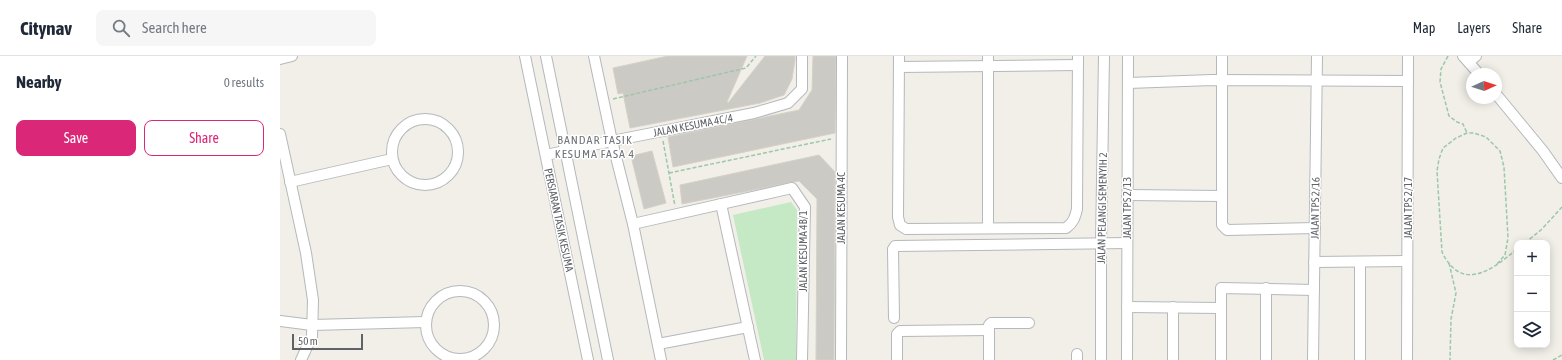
<!DOCTYPE html>
<meta charset="utf-8">
<style>
:root{--surface:#fff;--page:#f6f6f7;--text:#1f2937;--muted:#747a83;--line:#e0e1e3;--accent:#db2777}
body{margin:0;font-family:"Asap Condensed",sans-serif;background:var(--page);color:var(--text)}
.controls{position:absolute;right:12px;bottom:12px;display:grid;overflow:hidden;border-radius:8px;box-shadow:0 2px 10px #0003}
.controls button{width:36px;height:36px;display:grid;place-items:center;padding:0;border:0;border-bottom:1px solid var(--line);background:var(--surface);color:var(--text);font:20px sans-serif}
.compass{position:absolute;left:1186px;top:12px;width:36px;height:36px;border-radius:50%;background:var(--surface);box-shadow:0 2px 10px #0003;rotate:87deg}
.scale{position:absolute;left:12px;bottom:10px;width:71px;box-sizing:border-box;padding-left:4px;border:2px solid #5f6368;border-top:0;font-size:11px;line-height:14px;white-space:nowrap;color:#5f6368;-webkit-text-stroke:3px #fff;paint-order:stroke}
.list{margin:0;padding:0;list-style:none}
h2{display:flex;justify-content:space-between;align-items:center;height:52px;margin:0;padding:0 16px;font-size:17px}
h2 small{font-size:13px;font-weight:400;color:var(--muted)}
.actions{display:flex;gap:8px;padding:12px 16px}
.actions a{flex:1;padding:9px 0;border:1px solid var(--accent);border-radius:8px;text-align:center;font-size:14px;color:var(--accent)}
.actions .main{background:var(--accent);color:#fff}
.icon{flex:none;width:22px;height:22px;fill:none;stroke:currentColor;stroke-width:2;stroke-linecap:round;stroke-linejoin:round}
.map{position:relative;flex:none;width:1282px;height:304px;overflow:hidden}
header{display:flex;align-items:center;gap:24px;box-sizing:border-box;height:56px;padding:0 20px;background:var(--surface);border-bottom:1px solid var(--line)}
header strong{font-size:19px}
nav{display:flex;gap:22px;margin-inline-start:auto;font-size:14px}
.search{width:280px;height:36px;background:var(--page);display:flex;align-items:center;gap:10px;box-sizing:border-box;padding:0 14px;border-radius:8px;color:var(--muted);font-size:15px}
main{display:flex}
aside{flex:1;background:var(--surface)}
.map>svg:first-child{display:block}
</style>
<header>
<strong>Citynav</strong>
<div class="search"><svg class="icon" aria-label="search" viewBox="0 0 24 24"><circle cx="10" cy="10" r="6"/><path d="M15 15l6 6"/></svg>Search here</div>
<nav><a>Map</a><a>Layers</a><a>Share</a></nav>
</header>
<main>
<aside>
<h2>Nearby<small>0 results</small></h2>
<ul class="list">
</ul>
<div class="actions"><a class="main">Save</a><a>Share</a></div>
</aside>
<div class="map">
<svg width="1282" height="304" viewBox="0 0 1282 304">
<rect width="100%" height="100%" fill="#f1efe8"/>
<path fill="#c5e8c5" d="M511,146L517,154L516,304H484L453,159Z"/>
<g fill="#cccac5" stroke="#d6d1c6">
<path d="M388,0H467L447,46L448,47L485,0H515V4L512,23L504,39L480,47L350,72L343,37L338,38L333,12Z"/>
<path d="M533,0H556L555,77L393,111L388,81L519,54L532,34Z"/>
<path d="M372,95L386,147L364,153L351,100Z"/>
<path d="M539,99L555,116V118L554,304H536L537,143L519,125L402,148L400,129Z"/>
</g>
<g fill="none" stroke-linecap="round" stroke-linejoin="round">
<defs>
<g id="minor">
<path d="M245,0L308,304"/>
<path d="M266,0L328,304"/>
<path d="M314,0L332,85L353,168L381,304"/>
<path d="M619,0L618,161L620,169L626,173L786,172C793,167 795,162 797,153L798,0"/>
<path d="M942,0V169L947,174L1035,172"/>
<path d="M1183,0L1199,18"/>
<path d="M0,3L12,0"/>
<path d="M1189,6L1196,0"/>
<path d="M619,11L798,9"/>
<path d="M848,27L932,24L1128,25"/>
<path d="M1216,38L1263,95L1282,122"/>
<circle cx="145" cy="96" r="33"/>
<path d="M0,78L26,197L33,244L32,280L21,304"/>
<path d="M266,99L332,85L474,57L508,47L522,33V0"/>
<path d="M10,126L112,103"/>
<path d="M847,139L941,140"/>
<path d="M441,148L475,304"/>
<path d="M353,168L512,132L525,151L522,304"/>
<path d="M708,172V0"/>
<path d="M1034,206L1127,205"/>
<path d="M1080,206V304"/>
<circle cx="180" cy="269" r="34"/>
<path d="M847,251L941,252"/>
<path d="M893,251V304"/>
<path d="M614,262L613,193L615,190L847,187"/>
<path d="M0,265L32,269L146,266"/>
<path d="M378,288L468,271"/>
<path d="M797,298V304"/>
<path d="M561,304L562,0"/>
<path d="M617,304V278L620,275L709,274"/>
<path d="M709,304V269L711,267H749"/>
<path d="M821,304V188L824,0"/>
<path d="M847,304L848,0"/>
<path d="M941,304V232L1034,234"/>
<path d="M986,304V232"/>
<path d="M1033,304L1037,0"/>
<path d="M1127,304L1128,0"/>
</g>
</defs>
<use href="#minor" stroke="#b5b8bc" stroke-width="12"/>
<g stroke="#9cc7a9" stroke-width="1.5" stroke-dasharray="4 2" stroke-linecap="butt">
<path d="M1168,0L1161,13L1160,26L1169,60L1177,66L1183,68L1187,77"/>
<path d="M333,43L466,12L476,0"/>
<path d="M383,85L395,150"/>
<path d="M389,117L551,83"/>
<path d="M1245,187L1262,173L1282,151"/>
<path d="M1169,207L1176,237L1171,263L1170,304"/>
<path d="M1217,208L1225,199L1228,182L1224,111L1220,95L1206,81L1194,77H1187L1176,82L1163,92L1159,103L1157,115L1162,196C1182,237 1212,214 1237,193"/>
<path d="M1273,304L1282,299"/>
</g>
<use href="#minor" stroke="#fff" stroke-width="10"/>
</g>
<g text-anchor="middle" stroke-width="3" stroke-linejoin="round" paint-order="stroke">
<g font-size="11" fill="#5f6368" stroke="#fff">
<text transform="translate(413 69) rotate(-11)" y="4">JALAN KESUMA 4C/4</text>
<text transform="translate(561 152) rotate(-90)" y="4">JALAN KESUMA 4C</text>
<text transform="translate(822 152) rotate(-89)" y="4">JALAN PELANGI SEMENYIH 2</text>
<text transform="translate(847 152) rotate(-90)" y="4">JALAN TPS 2/13</text>
<text transform="translate(1035 152) rotate(-89)" y="4">JALAN TPS 2/16</text>
<text transform="translate(1128 152) rotate(-90)" y="4">JALAN TPS 2/17</text>
<text transform="translate(279 164) rotate(78)" y="4">PERSIARAN TASIK KESUMA</text>
<text transform="translate(523 195) rotate(-90)" y="4">JALAN KESUMA 4B/1</text>
</g>
<g font-size="12" letter-spacing="1" fill="#70757a" stroke="#fff">
<text x="315" y="88">BANDAR TASIK<tspan x="315" dy="14">KESUMA FASA 4</tspan></text>
</g>
</g>
</svg>
<div class="controls">
<button>+</button>
<button>−</button>
<button><svg class="icon" aria-label="layers" viewBox="0 0 24 24"><path d="M12 4l9 5-9 5-9-5zM3 14l9 5 9-5"/></svg></button>
</div>
<svg class="compass" viewBox="-18 -18 36 36"><path d="M0-13l5 13h-10z" fill="#e53935"/><path d="M0 13l5-13h-10z" fill="#747a83"/></svg>
<div class="scale">50 m</div>
</div>
</main>
